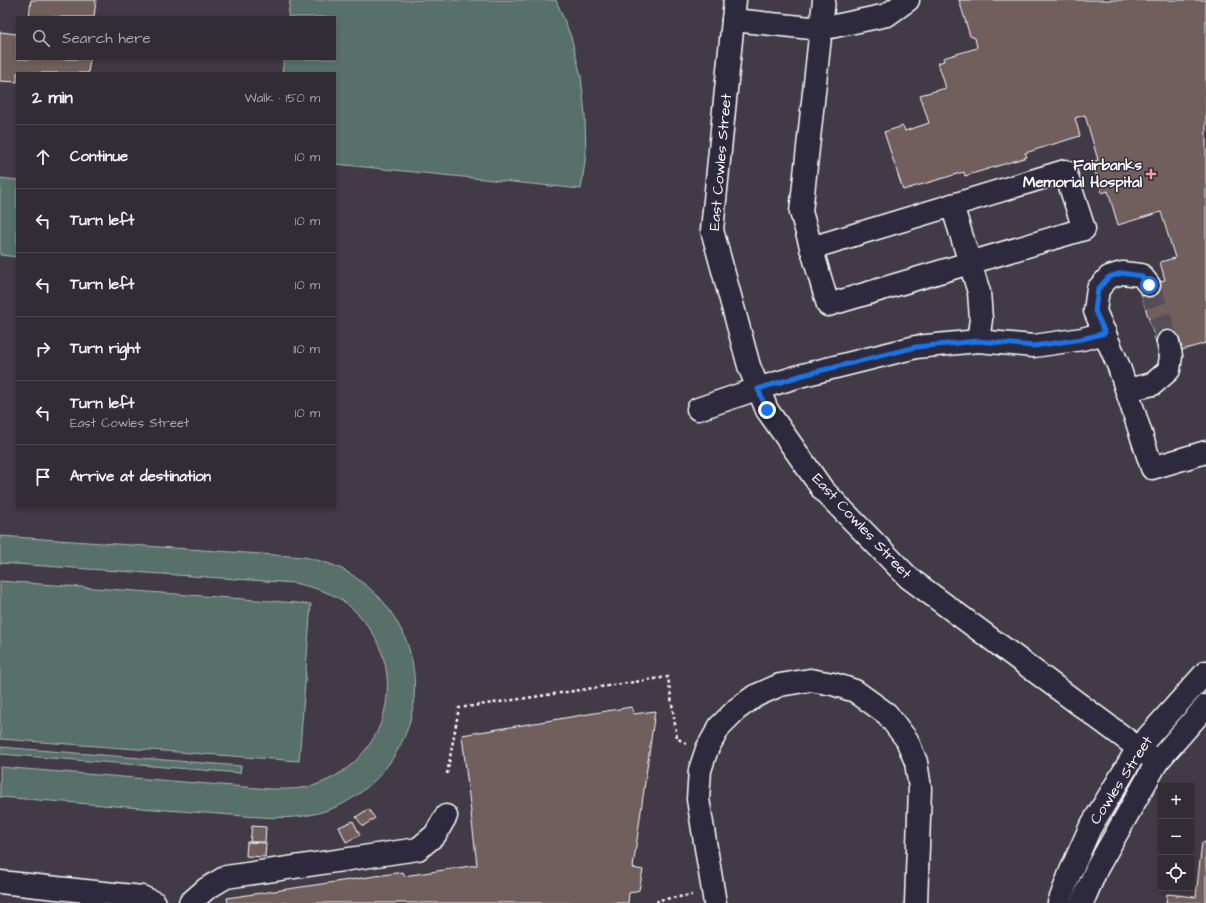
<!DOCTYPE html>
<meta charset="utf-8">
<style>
:root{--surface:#322c34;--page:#3a343c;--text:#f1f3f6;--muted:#a8a7ac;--line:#4d484f}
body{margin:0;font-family:"Architects Daughter",sans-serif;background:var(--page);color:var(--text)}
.controls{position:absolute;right:12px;bottom:12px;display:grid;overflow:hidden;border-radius:0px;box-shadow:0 2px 6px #0003}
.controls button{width:36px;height:36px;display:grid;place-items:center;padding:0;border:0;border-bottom:1px solid var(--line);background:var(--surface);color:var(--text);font:20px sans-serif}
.stop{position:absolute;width:12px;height:12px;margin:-9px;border:3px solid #1a73e8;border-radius:50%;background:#fff}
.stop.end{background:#1a73e8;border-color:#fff;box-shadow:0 1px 4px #0008}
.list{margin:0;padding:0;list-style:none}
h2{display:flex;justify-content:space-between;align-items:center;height:52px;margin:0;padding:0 16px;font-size:17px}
h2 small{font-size:13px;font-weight:400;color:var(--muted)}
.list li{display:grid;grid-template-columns:26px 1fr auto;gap:12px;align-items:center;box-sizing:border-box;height:64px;padding:0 16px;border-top:1px solid var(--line)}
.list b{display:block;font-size:15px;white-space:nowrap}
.list p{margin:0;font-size:13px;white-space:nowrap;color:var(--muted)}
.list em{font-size:13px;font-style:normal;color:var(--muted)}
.icon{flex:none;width:22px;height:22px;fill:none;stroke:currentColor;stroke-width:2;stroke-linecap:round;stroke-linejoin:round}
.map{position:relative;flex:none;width:1206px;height:903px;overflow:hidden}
.search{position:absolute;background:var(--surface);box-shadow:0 2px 6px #0003;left:16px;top:16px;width:320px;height:44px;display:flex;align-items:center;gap:10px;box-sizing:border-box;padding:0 14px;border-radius:0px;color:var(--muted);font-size:15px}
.panel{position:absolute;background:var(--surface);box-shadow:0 2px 6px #0003;left:16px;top:72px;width:320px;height:436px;border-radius:0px}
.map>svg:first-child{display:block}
</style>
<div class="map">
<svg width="1206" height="903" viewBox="0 0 1206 903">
<rect width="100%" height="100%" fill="#423a46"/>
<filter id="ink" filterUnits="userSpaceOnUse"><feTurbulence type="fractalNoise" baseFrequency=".025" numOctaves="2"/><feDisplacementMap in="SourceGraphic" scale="8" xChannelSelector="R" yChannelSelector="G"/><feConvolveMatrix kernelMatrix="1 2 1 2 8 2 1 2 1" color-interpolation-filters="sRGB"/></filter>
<g filter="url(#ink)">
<g fill="#586f6a" stroke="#acb7b4">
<path d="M290,0H556L571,37L581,76L585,115L586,155L581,189L335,164V73H282L284,59H335V17H288Z"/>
<path d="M0,178L17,180V257L0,255Z"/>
<path d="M0,536L304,557C313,559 322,561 330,564C348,570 364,583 378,596C388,606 396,620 403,633C428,689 411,751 365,789C354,798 341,806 328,810C299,820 274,818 244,816L0,797V767L270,789C287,789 304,790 321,783C399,751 411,651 343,601C328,591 311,587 294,583L0,563Z"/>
<path d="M0,581L311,604L299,761L0,739Z"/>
<path d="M0,747L241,766L240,773L0,754Z"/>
</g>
<g fill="#6f5f5c" stroke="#fff">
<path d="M31,0H96L94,17H29Z"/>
<path d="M959,0H1206V343L1182,350L1179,339L1157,345L1139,288L1165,280L1160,262L1175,258L1161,212L1118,225L1108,191L1102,193L1092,162L1098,160L1085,115L1075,118L1080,136L1025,153L1027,157L965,176L964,172L903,190L884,132L903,126L905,131L929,123L920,95L946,88L938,63L944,61L943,58L977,48L975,38L970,36Z"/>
<path d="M0,32L17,34V59H90L88,73H17V82L0,81Z"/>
<path d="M631,707L634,714L655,711L633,868L643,870L639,890L629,893L628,903H228L227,898L403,872L404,876L477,865L462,735Z"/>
<path d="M368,809L375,818L363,826L356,817Z"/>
<path d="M353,821L360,835L346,842L339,827Z"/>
<path d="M252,826L266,827L265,842H250Z"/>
<path d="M247,842L266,843L265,857L246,856Z"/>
<path d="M1202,842L1206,843V903H1166L1167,894L1196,897Z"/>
</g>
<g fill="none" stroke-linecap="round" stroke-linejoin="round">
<path stroke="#554e58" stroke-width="22" stroke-dasharray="22 11" stroke-linecap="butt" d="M1149,285L1168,342"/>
<defs>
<g id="minor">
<path d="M735,0L712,230L749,366L767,410L823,490L909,578L1157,762"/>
<path d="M733,20L821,29L887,15L908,0"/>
<path d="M952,205L979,292L981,319L978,341"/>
<path d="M811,248L1065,171L1084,229L828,305L801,212L824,0"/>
<path d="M1149,285L1141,275L1122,273L1109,277L1098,289L1095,311L1119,367L1152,468L1206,452"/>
<path d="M1127,390L1153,384L1169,370L1171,356L1168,342"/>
<path d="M698,409L757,389L803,375L916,347L978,341L1034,346L1082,339L1105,333"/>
<path d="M0,882L142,897L155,903"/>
<path d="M190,903L206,889L226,877L418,849L435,835L446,816"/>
<path d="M715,903L698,799L700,770L707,749L720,726L737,709L755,696L780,685L810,680L833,684L855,691L887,714L907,740L916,762L920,788L916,903"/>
</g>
<g id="major">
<path d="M1059,903L1070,873L1090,828L1138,748L1206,672"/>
<path d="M1082,903L1097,868L1157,762L1206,706"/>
</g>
</defs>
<use href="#minor" stroke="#fff" stroke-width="25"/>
<use href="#major" stroke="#fff" stroke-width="25"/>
<g stroke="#fff" stroke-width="2.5" stroke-dasharray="3 3" stroke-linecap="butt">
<path d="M447,774L459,708L668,677L677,738L686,744"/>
<path d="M657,903L658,900L692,895"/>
</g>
<use href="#minor" stroke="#2f2a3d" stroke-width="22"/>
<use href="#major" stroke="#2f2a3d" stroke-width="22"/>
</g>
</g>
<g fill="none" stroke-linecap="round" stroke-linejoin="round" filter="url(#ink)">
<path stroke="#1a73e8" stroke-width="5" d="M767,410L758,389L803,375L916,347L978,341L1034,346L1082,339L1105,333L1095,311L1098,289L1109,277L1122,273L1141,276L1149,285"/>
</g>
<path fill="#ff9aa2" stroke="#2f2a3d" stroke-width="1.5" d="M1149 168h4v4h4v4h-4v4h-4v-4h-4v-4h4z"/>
<g text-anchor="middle" stroke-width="3" stroke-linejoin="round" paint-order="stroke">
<g font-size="15" fill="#fff" stroke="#2f2a3d">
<text transform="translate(720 162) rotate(-85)" y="5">East Cowles Street</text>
<text transform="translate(862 526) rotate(47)" y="5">East Cowles Street</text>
<text transform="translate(1121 780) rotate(-57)" y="5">Cowles Street</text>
</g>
<g font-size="15" font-weight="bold" fill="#fff" stroke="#2f2a3d" text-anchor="end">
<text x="1142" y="170">Fairbanks<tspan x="1142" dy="17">Memorial Hospital</tspan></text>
</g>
</g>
</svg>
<div class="controls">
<button>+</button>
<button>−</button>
<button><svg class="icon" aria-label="locate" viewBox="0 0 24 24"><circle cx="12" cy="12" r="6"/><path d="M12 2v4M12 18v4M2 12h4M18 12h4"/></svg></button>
</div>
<div class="stop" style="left:1149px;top:285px"></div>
<div class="stop end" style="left:767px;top:410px"></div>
<div class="search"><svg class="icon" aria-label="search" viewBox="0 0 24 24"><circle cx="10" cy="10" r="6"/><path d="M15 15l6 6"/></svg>Search here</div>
<section class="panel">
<h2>2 min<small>Walk · 150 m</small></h2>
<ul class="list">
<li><svg class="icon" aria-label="ahead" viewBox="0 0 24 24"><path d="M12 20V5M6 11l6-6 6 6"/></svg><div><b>Continue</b></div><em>10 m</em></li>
<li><svg class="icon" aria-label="left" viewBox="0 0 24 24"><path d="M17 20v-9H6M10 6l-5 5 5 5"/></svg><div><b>Turn left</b></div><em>10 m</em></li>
<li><svg class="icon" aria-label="left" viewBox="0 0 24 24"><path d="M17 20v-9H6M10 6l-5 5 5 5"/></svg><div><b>Turn left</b></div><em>10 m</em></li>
<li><svg class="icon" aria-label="right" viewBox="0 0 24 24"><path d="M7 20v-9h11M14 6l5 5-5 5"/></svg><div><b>Turn right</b></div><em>110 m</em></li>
<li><svg class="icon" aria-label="left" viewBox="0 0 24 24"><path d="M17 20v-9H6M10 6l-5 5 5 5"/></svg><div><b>Turn left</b><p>East Cowles Street</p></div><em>10 m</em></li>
<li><svg class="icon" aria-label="arrive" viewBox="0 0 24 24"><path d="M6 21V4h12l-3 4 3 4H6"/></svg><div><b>Arrive at destination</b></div></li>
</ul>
</section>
</div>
